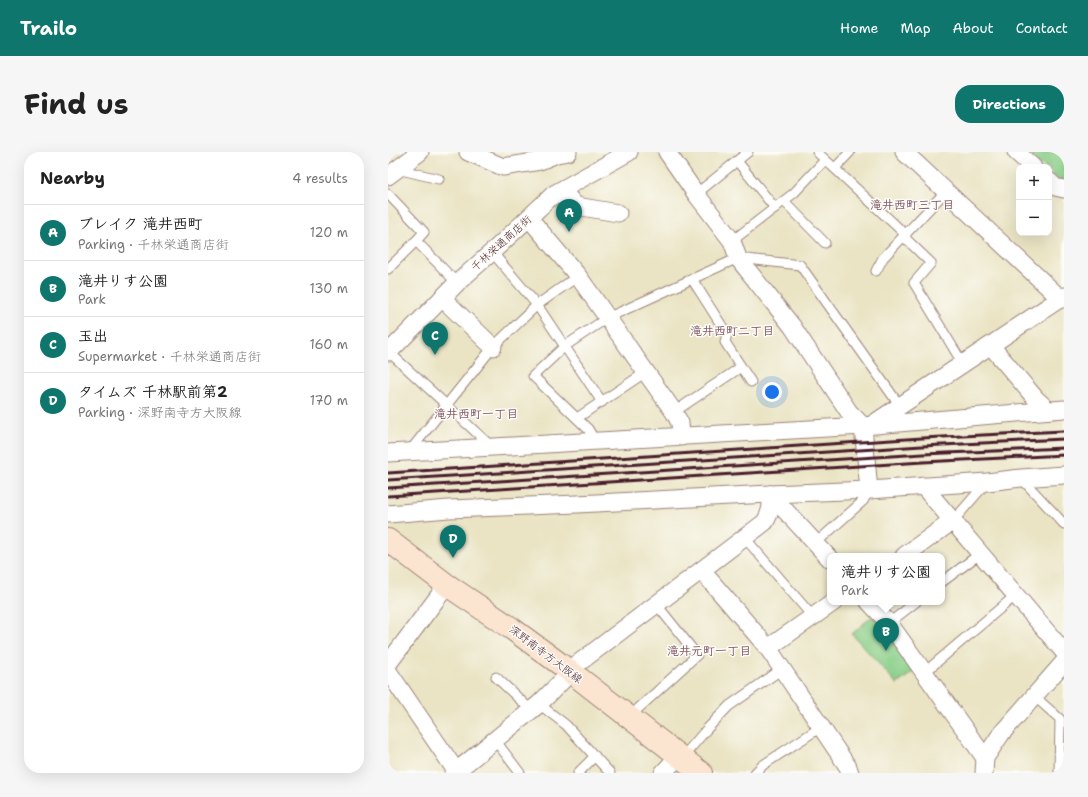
<!DOCTYPE html>
<meta charset="utf-8">
<style>
:root{--surface:#fff;--page:#f6f6f6;--text:#222;--muted:#767676;--line:#e0e0e0;--accent:#0f766e}
body{margin:0;font-family:"Shantell Sans","Klee One",sans-serif;background:var(--page);color:var(--text)}
.controls{position:absolute;right:12px;top:12px;display:grid;overflow:hidden;border-radius:8px;box-shadow:0 4px 16px #0002}
.controls button{width:36px;height:36px;display:grid;place-items:center;padding:0;border:0;border-bottom:1px solid var(--line);background:var(--surface);color:var(--text);font:20px sans-serif}
.you{position:absolute;left:384px;top:240px;width:14px;height:14px;margin:-10px;border:3px solid #fff;border-radius:50%;background:#1a73e8;box-shadow:0 0 0 6px #1a73e833}
.badge{display:grid;place-items:center;width:26px;height:26px;border-radius:50%;background:var(--accent);color:#fff;font-size:13px;font-weight:700}
.pin{position:absolute;translate:-50% -33px;filter:drop-shadow(0 1px 2px #0008)}
.pin::after{content:'';position:absolute;top:21px;width:14px;height:12px;background:inherit;clip-path:polygon(0 0,100% 0,50% 100%)}
.popup{position:absolute;left:439px;top:401px;width:118px;height:52px;box-sizing:border-box;display:grid;place-content:center;border-radius:8px;background:var(--surface);filter:drop-shadow(0 1px 3px #0005);font-size:13px;white-space:nowrap;color:var(--muted)}
.popup b{font-size:15px;color:var(--text)}
.popup::after{content:'';position:absolute;left:50%;top:100%;margin-left:-8px;border:8px solid transparent;border-top-color:var(--surface)}
.list{margin:0;padding:0;list-style:none}
h2{display:flex;justify-content:space-between;align-items:center;height:52px;margin:0;padding:0 16px;font-size:17px}
h2 small{font-size:13px;font-weight:400;color:var(--muted)}
.list li{display:grid;grid-template-columns:26px 1fr auto;gap:12px;align-items:center;box-sizing:border-box;height:56px;padding:0 16px;border-top:1px solid var(--line)}
.list b{display:block;font-size:15px;white-space:nowrap}
.list p{margin:0;font-size:13px;white-space:nowrap;color:var(--muted)}
.list em{font-size:13px;font-style:normal;color:var(--muted)}
.map{position:relative;flex:none;width:676px;height:621px;overflow:hidden;border-radius:16px}
header{display:flex;align-items:center;gap:24px;box-sizing:border-box;height:56px;padding:0 20px;background:var(--accent);color:#fff}
header strong{font-size:19px}
nav{display:flex;gap:22px;margin-inline-start:auto;font-size:14px}
.intro{display:flex;align-items:center;justify-content:space-between;box-sizing:border-box;height:96px;padding:0 24px}
h1{margin:0;font-size:28px}
.button{padding:10px 18px;border-radius:16px;background:var(--accent);color:#fff;font-size:14px;font-weight:700}
main{display:flex;gap:24px;padding:0 24px}
aside{flex:1;background:var(--surface);border-radius:16px;box-shadow:0 4px 16px #0002}
.map>svg:first-child{display:block}
</style>
<header>
<strong>Trailo</strong>
<nav><a>Home</a><a>Map</a><a>About</a><a>Contact</a></nav>
</header>
<div class="intro"><h1>Find us</h1><a class="button">Directions</a></div>
<main>
<aside>
<h2>Nearby<small>4 results</small></h2>
<ul class="list">
<li><span class="badge">A</span><div><b>ブレイク 滝井西町</b><p>Parking · 千林栄通商店街</p></div><em>120 m</em></li>
<li><span class="badge">B</span><div><b>滝井りす公園</b><p>Park</p></div><em>130 m</em></li>
<li><span class="badge">C</span><div><b>玉出</b><p>Supermarket · 千林栄通商店街</p></div><em>160 m</em></li>
<li><span class="badge">D</span><div><b>タイムズ 千林駅前第2</b><p>Parking · 深野南寺方大阪線</p></div><em>170 m</em></li>
</ul>
</aside>
<div class="map">
<svg width="676" height="621" viewBox="0 0 676 621">
<rect width="100%" height="100%" fill="#fdfcf7"/>
<filter id="ink" filterUnits="userSpaceOnUse"><feTurbulence type="fractalNoise" baseFrequency=".025" numOctaves="2"/><feDisplacementMap in="SourceGraphic" scale="8" xChannelSelector="R" yChannelSelector="G"/><feConvolveMatrix kernelMatrix="1 2 1 2 8 2 1 2 1" color-interpolation-filters="sRGB"/></filter>
<filter id="wash" filterUnits="userSpaceOnUse"><feTurbulence type="fractalNoise" baseFrequency=".012" numOctaves="4" result="noise"/><feDisplacementMap in="SourceGraphic" scale="16" xChannelSelector="R" yChannelSelector="G"/><feGaussianBlur stdDeviation="0.9" result="paint"/><feColorMatrix in="noise" values="0 0 0 0 0 0 0 0 0 0 0 0 0 0 0 0 0 1.4 0 .05"/><feComposite in="paint" operator="in"/></filter>
<g filter="url(#wash)">
<rect width="100%" height="100%" fill="#eae4c4"/>
<g fill="#8bcf89" stroke="#6a775a">
<path d="M639,0H676V29L671,28L661,19V15H656Z"/>
<path d="M483,465L494,471L529,517L509,532L464,482Z"/>
</g>
</g>
<g filter="url(#ink)">
<g fill="none" stroke-linecap="round" stroke-linejoin="round">
<defs>
<g id="service">
<path d="M429,0L518,83L517,86L543,111L526,131L575,212"/>
<path d="M349,9L387,56"/>
<path d="M447,16L462,0"/>
<path d="M9,17L51,27"/>
<path d="M0,42L36,80L28,89L69,131"/>
<path d="M308,42L360,0"/>
<path d="M396,49L437,91"/>
<path d="M344,89L406,41L437,8"/>
<path d="M104,100L149,153L214,250"/>
<path d="M0,117L28,89"/>
<path d="M488,119L495,106L558,39"/>
<path d="M304,127L339,182L337,190L363,230"/>
<path d="M0,201L1,200L104,295"/>
<path d="M286,260L353,215"/>
<path d="M189,266L258,220"/>
<path d="M208,290L200,277L145,224L177,194L219,166L350,106L412,113L512,254"/>
<path d="M21,300L105,195L149,153L190,124"/>
<path d="M633,326L676,372"/>
<path d="M566,368L599,330"/>
<path d="M357,386L425,465"/>
<path d="M428,391L475,349L481,338"/>
<path d="M554,430L593,401"/>
<path d="M501,471L528,450"/>
<path d="M537,520L628,443"/>
<path d="M108,525L144,559"/>
<path d="M646,544L672,567L671,621"/>
<path d="M151,552L178,573L222,621"/>
<path d="M241,565L309,503L269,453"/>
<path d="M107,588L132,621"/>
<path d="M294,606L318,578L341,554L394,517"/>
<path d="M190,621L207,604"/>
<path d="M367,621L375,613L433,575"/>
</g>
<g id="minor">
<path d="M80,0L115,15L152,9L169,2L180,0"/>
<path d="M279,0L308,42L344,89L350,106L404,174L461,260L475,274L481,338"/>
<path d="M516,0L673,147H676"/>
<path d="M628,0L645,15"/>
<path d="M0,24L32,0"/>
<path d="M661,29L667,35L676,37"/>
<path d="M166,42L181,46L188,54L230,61"/>
<path d="M141,66L190,124L286,260L292,271L293,285"/>
<path d="M54,146L105,195"/>
<path d="M603,194L648,247L660,258"/>
<path d="M1,200L69,131L104,100L166,42L241,0"/>
<path d="M485,272L676,144"/>
<path d="M0,301L475,274L676,257"/>
<path d="M535,334L676,500"/>
<path d="M382,342L442,407"/>
<path d="M0,362L61,357L189,352L382,342L481,338L599,330L633,326L676,323"/>
<path d="M516,404L566,368"/>
<path d="M314,419L380,496L460,615L462,621"/>
<path d="M481,450L501,471L597,606"/>
<path d="M380,496L446,450"/>
<path d="M0,512L59,433"/>
<path d="M0,519L68,619"/>
<path d="M66,621L151,552L183,520L188,513L377,370C383,360 384,353 382,342"/>
<path d="M275,621L286,609L294,606"/>
<path d="M596,621L597,606L613,582L676,510"/>
</g>
<path id="secondary" d="M0,388L59,433L123,476L183,520L313,621"/>
</defs>
<use href="#service" stroke="#9a8278" stroke-width="11"/>
<use href="#minor" stroke="#9a8278" stroke-width="19"/>
<use href="#secondary" stroke="#9a8278" stroke-width="24"/>
<use href="#service" stroke="#fff" stroke-width="9"/>
<use href="#minor" stroke="#fff" stroke-width="17"/>
<use href="#secondary" stroke="#fce5d0" stroke-width="22"/>
<g stroke="#4a1f2b" stroke-width="3">
<path d="M0,321L534,286L676,279"/>
<path d="M0,328L534,294L676,287"/>
<path d="M0,336L535,302L676,296"/>
<path d="M0,344L535,310L676,303"/>
</g>
</g>
</g>
<g text-anchor="middle" stroke-width="3" stroke-linejoin="round" paint-order="stroke">
<g font-size="11" fill="#4a1f2b" stroke="#fdfcf7">
<text transform="translate(113 91) rotate(-42)" y="4">千林栄通商店街</text>
<text transform="translate(158 502) rotate(37)" y="4">深野南寺方大阪線</text>
</g>
<g font-size="12" font-weight="bold" fill="#7d5060" stroke="#fdfcf7">
<text x="524" y="57">滝井西町三丁目</text>
<text x="344" y="183">滝井西町二丁目</text>
<text x="88" y="266">滝井西町一丁目</text>
<text x="321" y="503">滝井元町一丁目</text>
</g>
</g>
</svg>
<div class="controls">
<button>+</button>
<button>−</button>
</div>
<div class="you"></div>
<div class="pin badge" style="left:181px;top:80px">A</div>
<div class="pin badge" style="left:498px;top:499px">B</div>
<div class="popup"><b>滝井りす公園</b>Park</div>
<div class="pin badge" style="left:47px;top:203px">C</div>
<div class="pin badge" style="left:65px;top:406px">D</div>
</div>
</main>
